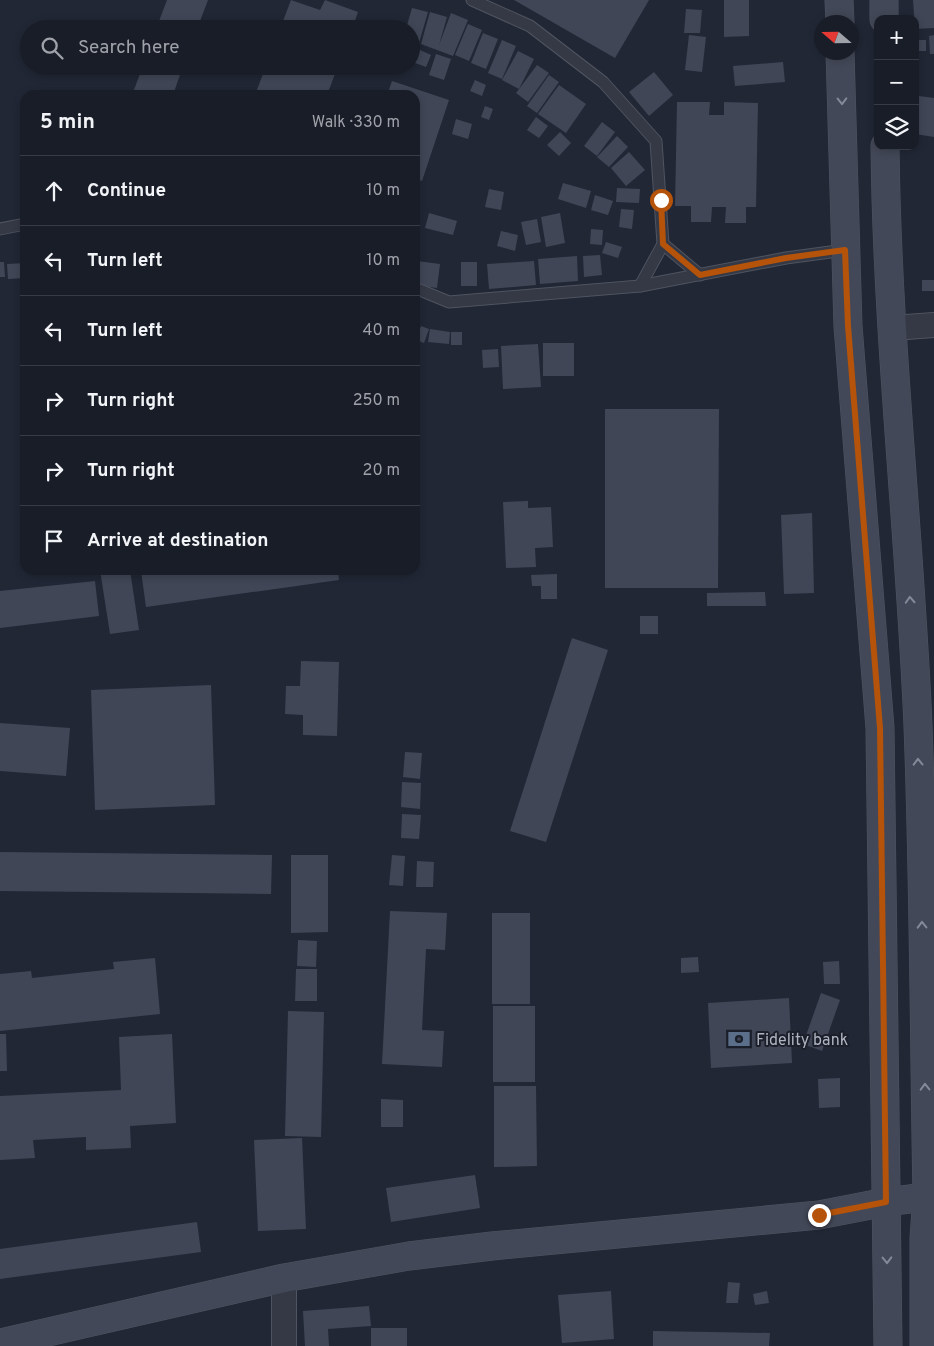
<!DOCTYPE html>
<meta charset="utf-8">
<style>
:root{--surface:#191d28;--page:#222630;--text:#f1f3f6;--muted:#9fa2a8;--line:#373b45}
body{margin:0;font-family:Overpass,sans-serif;background:var(--page);color:var(--text)}
.controls{position:absolute;right:15px;top:15px;display:grid;overflow:hidden;border-radius:10px;box-shadow:0 2px 8px #0003}
.controls button{width:45px;height:45px;display:grid;place-items:center;padding:0;border:0;border-bottom:1px solid var(--line);background:var(--surface);color:var(--text);font:25px sans-serif}
.compass{position:absolute;left:814px;top:15px;width:45px;height:45px;border-radius:50%;background:var(--surface);box-shadow:0 2px 8px #0003;rotate:290deg}
.stop{position:absolute;width:15px;height:15px;margin:-11px;border:4px solid #b45309;border-radius:50%;background:#fff}
.stop.end{background:#b45309;border-color:#fff;box-shadow:0 1px 5px #0008}
.list{margin:0;padding:0;list-style:none}
h2{display:flex;justify-content:space-between;align-items:center;height:65px;margin:0;padding:0 20px;font-size:21px}
h2 small{font-size:16px;font-weight:400;color:var(--muted)}
.list li{display:grid;grid-template-columns:32px 1fr auto;gap:15px;align-items:center;box-sizing:border-box;height:70px;padding:0 20px;border-top:1px solid var(--line)}
.list b{display:block;font-size:19px;white-space:nowrap}
.list em{font-size:16px;font-style:normal;color:var(--muted)}
.icon{flex:none;width:28px;height:28px;fill:none;stroke:currentColor;stroke-width:2;stroke-linecap:round;stroke-linejoin:round}
.map{position:relative;flex:none;width:934px;height:1346px;overflow:hidden}
.search{position:absolute;background:var(--surface);box-shadow:0 2px 8px #0003;left:20px;top:20px;width:400px;height:55px;display:flex;align-items:center;gap:12px;box-sizing:border-box;padding:0 18px;border-radius:28px;color:var(--muted);font-size:19px}
.panel{position:absolute;background:var(--surface);box-shadow:0 2px 8px #0003;left:20px;top:90px;width:400px;height:485px;border-radius:15px}
.map>svg:first-child{display:block}
</style>
<div class="map">
<svg width="934" height="1346" viewBox="0 0 934 1346">
<rect width="100%" height="100%" fill="#212735"/>
<g fill="#404656">
<path d="M167,0H208L197,29H156Z"/>
<path d="M291,0L320,10L325,0L358,12L352,29H280Z"/>
<path d="M514,0H649L615,58Z"/>
<path d="M724,0H749V36L724,37Z"/>
<path d="M913,0H934V28L915,29Z"/>
<path d="M412,8L428,12L419,43L411,41V29H406Z"/>
<path d="M686,9L702,10L700,33H684Z"/>
<path d="M430,12L447,17L439,45L451,13L468,20L453,56L421,44Z"/>
<path d="M468,24L482,30L469,61L455,55Z"/>
<path d="M483,33L498,39L486,69L471,63Z"/>
<path d="M689,35L706,37L702,72L685,70Z"/>
<path d="M934,35V54H930L929,36Z"/>
<path d="M502,40L516,46L502,79L488,73Z"/>
<rect x="915" y="40" width="11" height="11"/>
<path d="M420,50L431,55L426,67L415,63Z"/>
<path d="M518,51L534,59L519,89L502,80Z"/>
<path d="M436,54L451,59L444,80L429,75Z"/>
<path d="M783,62L785,82L735,86L733,66Z"/>
<path d="M537,65L549,73L528,102L516,93Z"/>
<path d="M143,66H183L173,95H132Z"/>
<path d="M266,66H338L327,95H255Z"/>
<path d="M654,72L673,95L649,116L629,92Z"/>
<path d="M549,75L559,82L537,113L527,106Z"/>
<path d="M475,80L486,85L482,96L470,91Z"/>
<path d="M392,81L449,100L422,181L415,179V95H387Z"/>
<path d="M559,85L586,104L566,133L538,114Z"/>
<path d="M919,96L934,98V137L915,134Z"/>
<path d="M677,102H710L709,115H724V102L758,103L756,207H746V223H725L726,207H712L711,222H691V206H675Z"/>
<path d="M485,106L493,109L489,120L481,117Z"/>
<path d="M536,117L548,126L539,138L527,130Z"/>
<path d="M456,119L472,124L468,139L452,134Z"/>
<path d="M602,122L615,132L597,156L584,146Z"/>
<path d="M560,132L571,143L559,156L547,145Z"/>
<path d="M617,136L628,147L609,167L597,157Z"/>
<path d="M629,152L645,170L626,186L611,168Z"/>
<path d="M563,183L591,191L586,208L558,199Z"/>
<path d="M617,188L640,189L639,203L616,202Z"/>
<path d="M489,189L504,192L501,210L485,207Z"/>
<path d="M595,195L613,201L608,215L591,210Z"/>
<path d="M621,209L634,210L632,229L619,227Z"/>
<path d="M429,213L457,221L453,235L425,228Z"/>
<path d="M560,213L565,243L546,247L541,217Z"/>
<path d="M537,219L541,242L526,245L521,222Z"/>
<path d="M591,229L603,230L602,245L590,244Z"/>
<path d="M501,231L518,235L515,251L497,246Z"/>
<path d="M606,242L622,247L618,258L602,253Z"/>
<path d="M600,255L602,275L584,277L583,256Z"/>
<path d="M577,256L578,281L540,284L538,259Z"/>
<path d="M417,261L440,264L437,288L415,285Z"/>
<path d="M534,261L536,285L489,289L487,264Z"/>
<path d="M0,262H4L5,277H0Z"/>
<rect x="461" y="262" width="16" height="24"/>
<path d="M25,263V278L8,279L7,264Z"/>
<rect x="922" y="280" width="12" height="11"/>
<path d="M421,326L429,329L424,343L416,340Z"/>
<path d="M430,329L450,332L449,344L428,342Z"/>
<rect x="451" y="332" width="11" height="13"/>
<rect x="543" y="343" width="31" height="33"/>
<path d="M538,344L541,387L503,389L501,346Z"/>
<path d="M498,349L499,367L483,368L482,350Z"/>
<path d="M605,409H719L718,588H605Z"/>
<path d="M528,501V508L551,507L553,547L535,548L536,567L506,568L503,502Z"/>
<path d="M812,513L814,593L784,594L781,515Z"/>
<path d="M100,570H130L139,630L110,634Z"/>
<path d="M146,570H338L339,580L146,607L141,571Z"/>
<path d="M557,574V599H541V586H532L531,575Z"/>
<path d="M95,581L99,616L0,628V591Z"/>
<path d="M765,592L766,606H707V593Z"/>
<rect x="640" y="616" width="18" height="18"/>
<path d="M572,638L608,650L546,842L510,831Z"/>
<path d="M301,661L339,662L337,736L303,735V715L285,714L286,686H300Z"/>
<path d="M211,685L215,805L95,810L91,690Z"/>
<path d="M0,723L70,728L66,776L0,771Z"/>
<path d="M405,752L422,753L420,779L403,777Z"/>
<path d="M402,782L421,783L420,809L401,807Z"/>
<path d="M402,814L421,815L419,839L401,838Z"/>
<path d="M0,852L272,855L271,894L0,891Z"/>
<path d="M291,855H328V932L291,933Z"/>
<path d="M392,855L405,856L403,886L389,885Z"/>
<path d="M417,861L434,862L433,887H416Z"/>
<path d="M390,911L447,913L445,950L426,949L422,1030L444,1031L442,1067L382,1064Z"/>
<rect x="492" y="913" width="38" height="91"/>
<path d="M298,940L317,941L316,967L297,966Z"/>
<path d="M698,957L699,972L681,973V958Z"/>
<path d="M155,958L160,1014L0,1031V974L31,971L32,978L114,969L113,962Z"/>
<path d="M839,961L840,984H824L823,962Z"/>
<path d="M296,969H317V1001H295Z"/>
<path d="M821,993L840,1000L822,1051L803,1044Z"/>
<path d="M789,998L792,1063L711,1068L708,1003Z"/>
<rect x="493" y="1006" width="42" height="76"/>
<path d="M288,1011L324,1012L321,1137L285,1136Z"/>
<path d="M0,1034H6L7,1071H0Z"/>
<path d="M172,1034L176,1123L130,1126L131,1148L86,1150V1137L33,1140L35,1158L0,1160V1096L121,1090L119,1037Z"/>
<path d="M840,1078V1107L819,1108L818,1079Z"/>
<path d="M494,1086H536L537,1166L494,1167Z"/>
<path d="M381,1099L403,1100V1127H381Z"/>
<path d="M302,1138L306,1229L258,1231L254,1140Z"/>
<path d="M475,1175L480,1208L391,1222L386,1188Z"/>
<path d="M197,1222L201,1252L0,1279V1249Z"/>
<path d="M728,1282L740,1283L738,1303H726Z"/>
<path d="M611,1291L614,1339L562,1343L558,1295Z"/>
<path d="M767,1291L769,1303L755,1305L753,1294Z"/>
<path d="M369,1306L371,1326L328,1329L329,1346H305L303,1311Z"/>
<rect x="371" y="1328" width="36" height="18"/>
<path d="M653,1331L770,1333L769,1346H653Z"/>
</g>
<g fill="none" stroke-linecap="round" stroke-linejoin="round">
<defs>
<g id="lane">
<path d="M472,0L530,26L603,82L656,141L663,244L640,286"/>
<path d="M0,229L25,224"/>
<path d="M663,244L700,275"/>
<path d="M415,288L449,302L640,286L786,258L845,250"/>
</g>
<g id="street">
<path d="M893,328L934,325"/>
<path d="M284,1278V1346"/>
</g>
<g id="secondary">
<path d="M839,0L840,22"/>
<path d="M884,0V19"/>
<path d="M840,52L848,326L880,728L888,1346"/>
<path d="M885,146C887,340 910,533 918,726C924,882 924,1039 927,1196L924,1238V1346"/>
<path d="M0,1343L284,1278L409,1256L492,1246L819,1215L886,1202L934,1196"/>
</g>
</defs>
<use href="#lane" stroke="#4f5460" stroke-width="13"/>
<use href="#street" stroke="#4f5460" stroke-width="26"/>
<use href="#secondary" stroke="#4f5460" stroke-width="29"/>
<use href="#lane" stroke="#353946" stroke-width="11"/>
<use href="#street" stroke="#353946" stroke-width="24"/>
<use href="#secondary" stroke="#434858" stroke-width="28"/>
</g>
<defs><path id="oneway-chevron" d="M-2-3.5L2.5 0L-2 3.5" fill="none" stroke-width="1.6" stroke-linecap="round" stroke-linejoin="round" transform="scale(1.25)"/></defs>
<g stroke="#848998">
<use href="#oneway-chevron" transform="translate(842 101) rotate(89)"/>
<use href="#oneway-chevron" transform="translate(910 600) rotate(-93)"/>
<use href="#oneway-chevron" transform="translate(918 762) rotate(-91)"/>
<use href="#oneway-chevron" transform="translate(922 925) rotate(-91)"/>
<use href="#oneway-chevron" transform="translate(925 1087) rotate(-91)"/>
<use href="#oneway-chevron" transform="translate(887 1260) rotate(89)"/>
</g>
<g fill="none" stroke-linecap="round" stroke-linejoin="round">
<path stroke="#b45309" stroke-width="6" d="M661,200L663,244L700,275L786,258L845,250L848,326L880,728L886,1202L819,1215"/>
</g>
<defs>
<symbol id="bank-bare" viewBox="-9 -9 18 18"><path d="M-6-4H6V4H-6ZM0-2.3a2.3 2.3 0 1 0 0 4.6a2.3 2.3 0 1 0 0-4.6Z" fill="#5c6f8a" stroke="#1a1f2a" stroke-width="2.5" paint-order="stroke"/></symbol>
</defs>
<g fill-rule="evenodd">
<use href="#bank-bare" x="723" y="1023" width="32" height="32"/>
</g>
<g text-anchor="middle" stroke-width="4" stroke-linejoin="round" paint-order="stroke">
<g font-size="16" fill="#afb4c2" stroke="#1a1f2a" text-anchor="start">
<text x="756" y="1045">Fidelity bank</text>
</g>
</g>
</svg>
<div class="controls">
<button>+</button>
<button>−</button>
<button><svg class="icon" aria-label="layers" viewBox="0 0 24 24"><path d="M12 4l9 5-9 5-9-5zM3 14l9 5 9-5"/></svg></button>
</div>
<svg class="compass" viewBox="-18 -18 36 36"><path d="M0-13l5 13h-10z" fill="#e53935"/><path d="M0 13l5-13h-10z" fill="#9fa2a8"/></svg>
<div class="stop" style="left:661px;top:200px"></div>
<div class="stop end" style="left:819px;top:1215px"></div>
<div class="search"><svg class="icon" aria-label="search" viewBox="0 0 24 24"><circle cx="10" cy="10" r="6"/><path d="M15 15l6 6"/></svg>Search here</div>
<section class="panel">
<h2>5 min<small>Walk · 330 m</small></h2>
<ul class="list">
<li><svg class="icon" aria-label="ahead" viewBox="0 0 24 24"><path d="M12 20V5M6 11l6-6 6 6"/></svg><div><b>Continue</b></div><em>10 m</em></li>
<li><svg class="icon" aria-label="left" viewBox="0 0 24 24"><path d="M17 20v-9H6M10 6l-5 5 5 5"/></svg><div><b>Turn left</b></div><em>10 m</em></li>
<li><svg class="icon" aria-label="left" viewBox="0 0 24 24"><path d="M17 20v-9H6M10 6l-5 5 5 5"/></svg><div><b>Turn left</b></div><em>40 m</em></li>
<li><svg class="icon" aria-label="right" viewBox="0 0 24 24"><path d="M7 20v-9h11M14 6l5 5-5 5"/></svg><div><b>Turn right</b></div><em>250 m</em></li>
<li><svg class="icon" aria-label="right" viewBox="0 0 24 24"><path d="M7 20v-9h11M14 6l5 5-5 5"/></svg><div><b>Turn right</b></div><em>20 m</em></li>
<li><svg class="icon" aria-label="arrive" viewBox="0 0 24 24"><path d="M6 21V4h12l-3 4 3 4H6"/></svg><div><b>Arrive at destination</b></div></li>
</ul>
</section>
</div>
